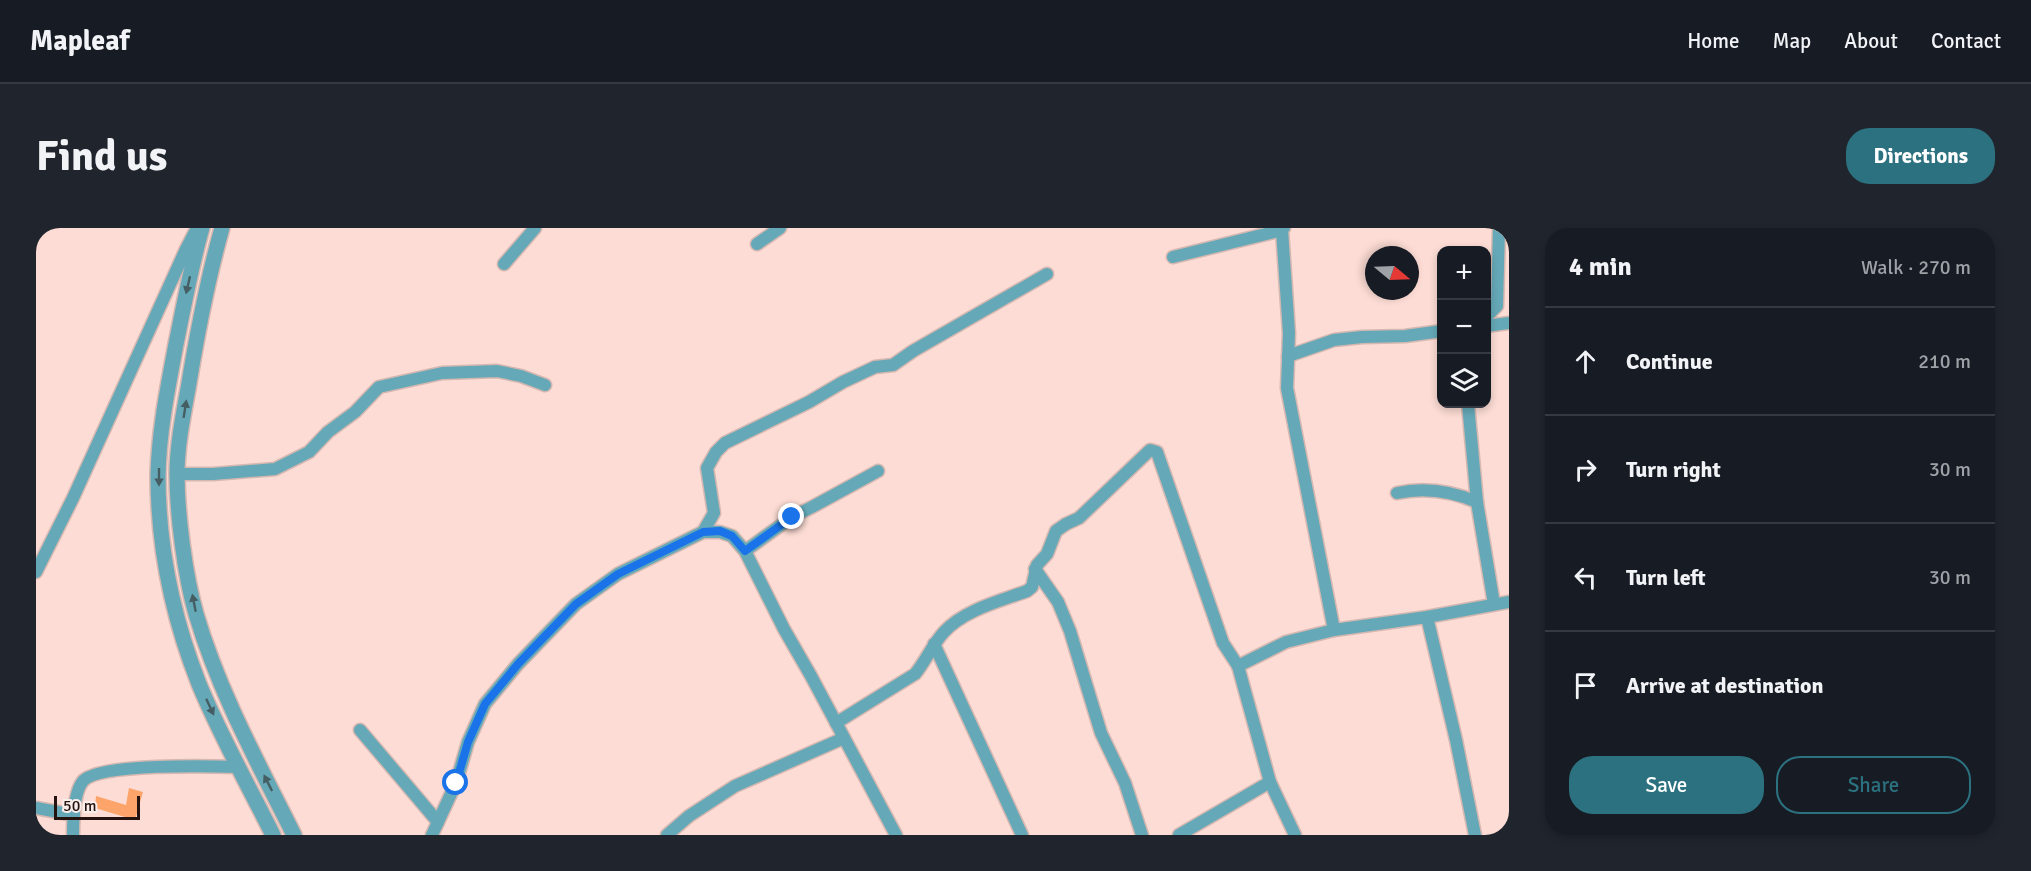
<!DOCTYPE html>
<meta charset="utf-8">
<style>
:root{--surface:#171b24;--page:#20242c;--text:#f1f3f6;--muted:#9ea1a6;--line:#363941;--accent:#2c717f}
body{margin:0;font-family:Signika,sans-serif;background:var(--page);color:var(--text)}
.controls{position:absolute;right:18px;top:18px;display:grid;overflow:hidden;border-radius:12px;box-shadow:0 3px 9px #0003}
.controls button{width:54px;height:54px;display:grid;place-items:center;padding:0;border:0;border-bottom:2px solid var(--line);background:var(--surface);color:var(--text);font:30px sans-serif}
.compass{position:absolute;left:1329px;top:18px;width:54px;height:54px;border-radius:50%;background:var(--surface);box-shadow:0 3px 9px #0003;rotate:109deg}
.scale{position:absolute;left:18px;bottom:15px;width:86px;box-sizing:border-box;padding-left:6px;border:3px solid #25130f;border-top:0;font-size:16px;line-height:21px;white-space:nowrap;color:#25130f;-webkit-text-stroke:4px #f9eeec;paint-order:stroke}
.stop{position:absolute;width:18px;height:18px;margin:-14px;border:4px solid #1a73e8;border-radius:50%;background:#fff}
.stop.end{background:#1a73e8;border-color:#fff;box-shadow:0 2px 6px #0008}
.list{margin:0;padding:0;list-style:none}
h2{display:flex;justify-content:space-between;align-items:center;height:78px;margin:0;padding:0 24px;font-size:26px}
h2 small{font-size:20px;font-weight:400;color:var(--muted)}
.list li{display:grid;grid-template-columns:39px 1fr auto;gap:18px;align-items:center;box-sizing:border-box;height:108px;padding:0 24px;border-top:2px solid var(--line)}
.list b{display:block;font-size:22px;white-space:nowrap}
.list em{font-size:20px;font-style:normal;color:var(--muted)}
.actions{display:flex;gap:12px;padding:18px 24px}
.actions a{flex:1;padding:14px 0;border:2px solid var(--accent);border-radius:24px;text-align:center;font-size:21px;color:var(--accent)}
.actions .main{background:var(--accent);color:#fff}
.icon{flex:none;width:33px;height:33px;fill:none;stroke:currentColor;stroke-width:2;stroke-linecap:round;stroke-linejoin:round}
.map{position:relative;flex:none;width:1473px;height:607px;overflow:hidden;border-radius:24px}
header{display:flex;align-items:center;gap:36px;box-sizing:border-box;height:84px;padding:0 30px;background:var(--surface);border-bottom:2px solid var(--line)}
header strong{font-size:28px}
nav{display:flex;gap:33px;margin-inline-start:auto;font-size:21px}
.intro{display:flex;align-items:center;justify-content:space-between;box-sizing:border-box;height:144px;padding:0 36px}
h1{margin:0;font-size:42px}
.button{padding:15px 27px;border-radius:24px;background:var(--accent);color:#fff;font-size:21px;font-weight:700}
main{display:flex;gap:36px;padding:0 36px}
aside{flex:1;background:var(--surface);border-radius:24px;box-shadow:0 3px 9px #0003}
.map>svg:first-child{display:block}
</style>
<header>
<strong>Mapleaf</strong>
<nav><a>Home</a><a>Map</a><a>About</a><a>Contact</a></nav>
</header>
<div class="intro"><h1>Find us</h1><a class="button">Directions</a></div>
<main>
<div class="map">
<svg width="1473" height="607" viewBox="0 0 1473 607">
<rect width="100%" height="100%" fill="#fcdcd4"/>
<path fill="#fca469" d="M93,560L107,564L99,592L59,580L60,568L90,577Z"/>
<g fill="none" stroke-linecap="round" stroke-linejoin="round">
<defs>
<g id="minor">
<path d="M1248,0L1246,2L1253,105L1251,160L1298,402"/>
<path d="M721,16L744,0"/>
<path d="M1137,29L1246,2"/>
<path d="M468,36L499,0"/>
<path d="M1450,89L1461,78L1463,0"/>
<path d="M1450,98L1473,95"/>
<path d="M1252,128L1298,112L1326,109L1369,108L1406,103"/>
<path d="M1432,176L1441,274"/>
<path d="M141,246H177L239,241L273,224L292,204L319,184L343,159L406,145L461,143L485,148L509,157"/>
<path d="M1361,265C1389,259 1415,263 1441,274L1458,376"/>
<path d="M667,304L678,285L671,240L680,224L689,215L773,174L807,154L839,139L857,137L877,123L1011,46"/>
<path d="M709,323L756,289L776,279L842,243"/>
<path d="M999,341L1022,374L1034,403L1065,505L1089,555L1106,607"/>
<path d="M0,344L37,270L150,21L161,0"/>
<path d="M1391,389L1420,512L1439,607"/>
<path d="M898,416L986,607"/>
<path d="M800,495L879,446C890,433 896,417 908,404C928,382 964,373 991,363L996,359L1001,337L1011,326L1020,303L1030,296L1043,290L1114,222L1121,224L1187,415L1202,438"/>
<path d="M324,502L402,594"/>
<path d="M1234,554L1259,607"/>
<path d="M0,580L38,587"/>
<path d="M37,607C37,593 38,564 47,553C64,535 175,538 202,539"/>
<path d="M396,607L420,555L432,514L449,476L482,436L540,376L582,346L667,304H684L696,308L709,323L748,401L775,448L860,607"/>
<path d="M631,607L653,588L699,558L808,510"/>
<path d="M1143,607L1234,554L1202,438L1250,414L1298,402L1391,389L1473,374"/>
</g>
<g id="tertiary">
<path d="M166,0C155,38 148,77 140,116C132,159 123,202 122,247C122,317 137,390 163,456C184,507 212,557 237,607"/>
<path d="M186,0C171,53 161,106 152,161C147,188 141,218 141,246C141,286 149,348 160,386C183,464 222,535 258,607"/>
</g>
</defs>
<use href="#minor" stroke="#d5b8b1" stroke-width="15"/>
<use href="#tertiary" stroke="#d5b8b1" stroke-width="18"/>
<use href="#minor" stroke="#65a9b8" stroke-width="12"/>
<use href="#tertiary" stroke="#65a9b8" stroke-width="15"/>
</g>
<defs><path id="oneway-solid" d="M-6-.8H1V-3.2L6.5 0L1 3.2V.8H-6Z" transform="scale(1.5)"/></defs>
<g fill="#455e64">
<use href="#oneway-solid" transform="translate(152 57) rotate(103)"/>
<use href="#oneway-solid" transform="translate(149 181) rotate(-81)"/>
<use href="#oneway-solid" transform="translate(123 249) rotate(90)"/>
<use href="#oneway-solid" transform="translate(158 375) rotate(-101)"/>
<use href="#oneway-solid" transform="translate(174 479) rotate(65)"/>
<use href="#oneway-solid" transform="translate(232 555) rotate(-117)"/>
</g>
<g fill="none" stroke-linecap="round" stroke-linejoin="round">
<path stroke="#1a73e8" stroke-width="8" d="M420,555L432,514L449,476L482,436L540,376L582,346L667,304L684,303L696,308L709,323L756,289"/>
</g>
</svg>
<div class="controls">
<button>+</button>
<button>−</button>
<button><svg class="icon" aria-label="layers" viewBox="0 0 24 24"><path d="M12 4l9 5-9 5-9-5zM3 14l9 5 9-5"/></svg></button>
</div>
<svg class="compass" viewBox="-18 -18 36 36"><path d="M0-13l5 13h-10z" fill="#e53935"/><path d="M0 13l5-13h-10z" fill="#9ea1a6"/></svg>
<div class="scale">50 m</div>
<div class="stop" style="left:420px;top:555px"></div>
<div class="stop end" style="left:756px;top:289px"></div>
</div>
<aside>
<h2>4 min<small>Walk · 270 m</small></h2>
<ul class="list">
<li><svg class="icon" aria-label="ahead" viewBox="0 0 24 24"><path d="M12 20V5M6 11l6-6 6 6"/></svg><div><b>Continue</b></div><em>210 m</em></li>
<li><svg class="icon" aria-label="right" viewBox="0 0 24 24"><path d="M7 20v-9h11M14 6l5 5-5 5"/></svg><div><b>Turn right</b></div><em>30 m</em></li>
<li><svg class="icon" aria-label="left" viewBox="0 0 24 24"><path d="M17 20v-9H6M10 6l-5 5 5 5"/></svg><div><b>Turn left</b></div><em>30 m</em></li>
<li><svg class="icon" aria-label="arrive" viewBox="0 0 24 24"><path d="M6 21V4h12l-3 4 3 4H6"/></svg><div><b>Arrive at destination</b></div></li>
</ul>
<div class="actions"><a class="main">Save</a><a>Share</a></div>
</aside>
</main>
